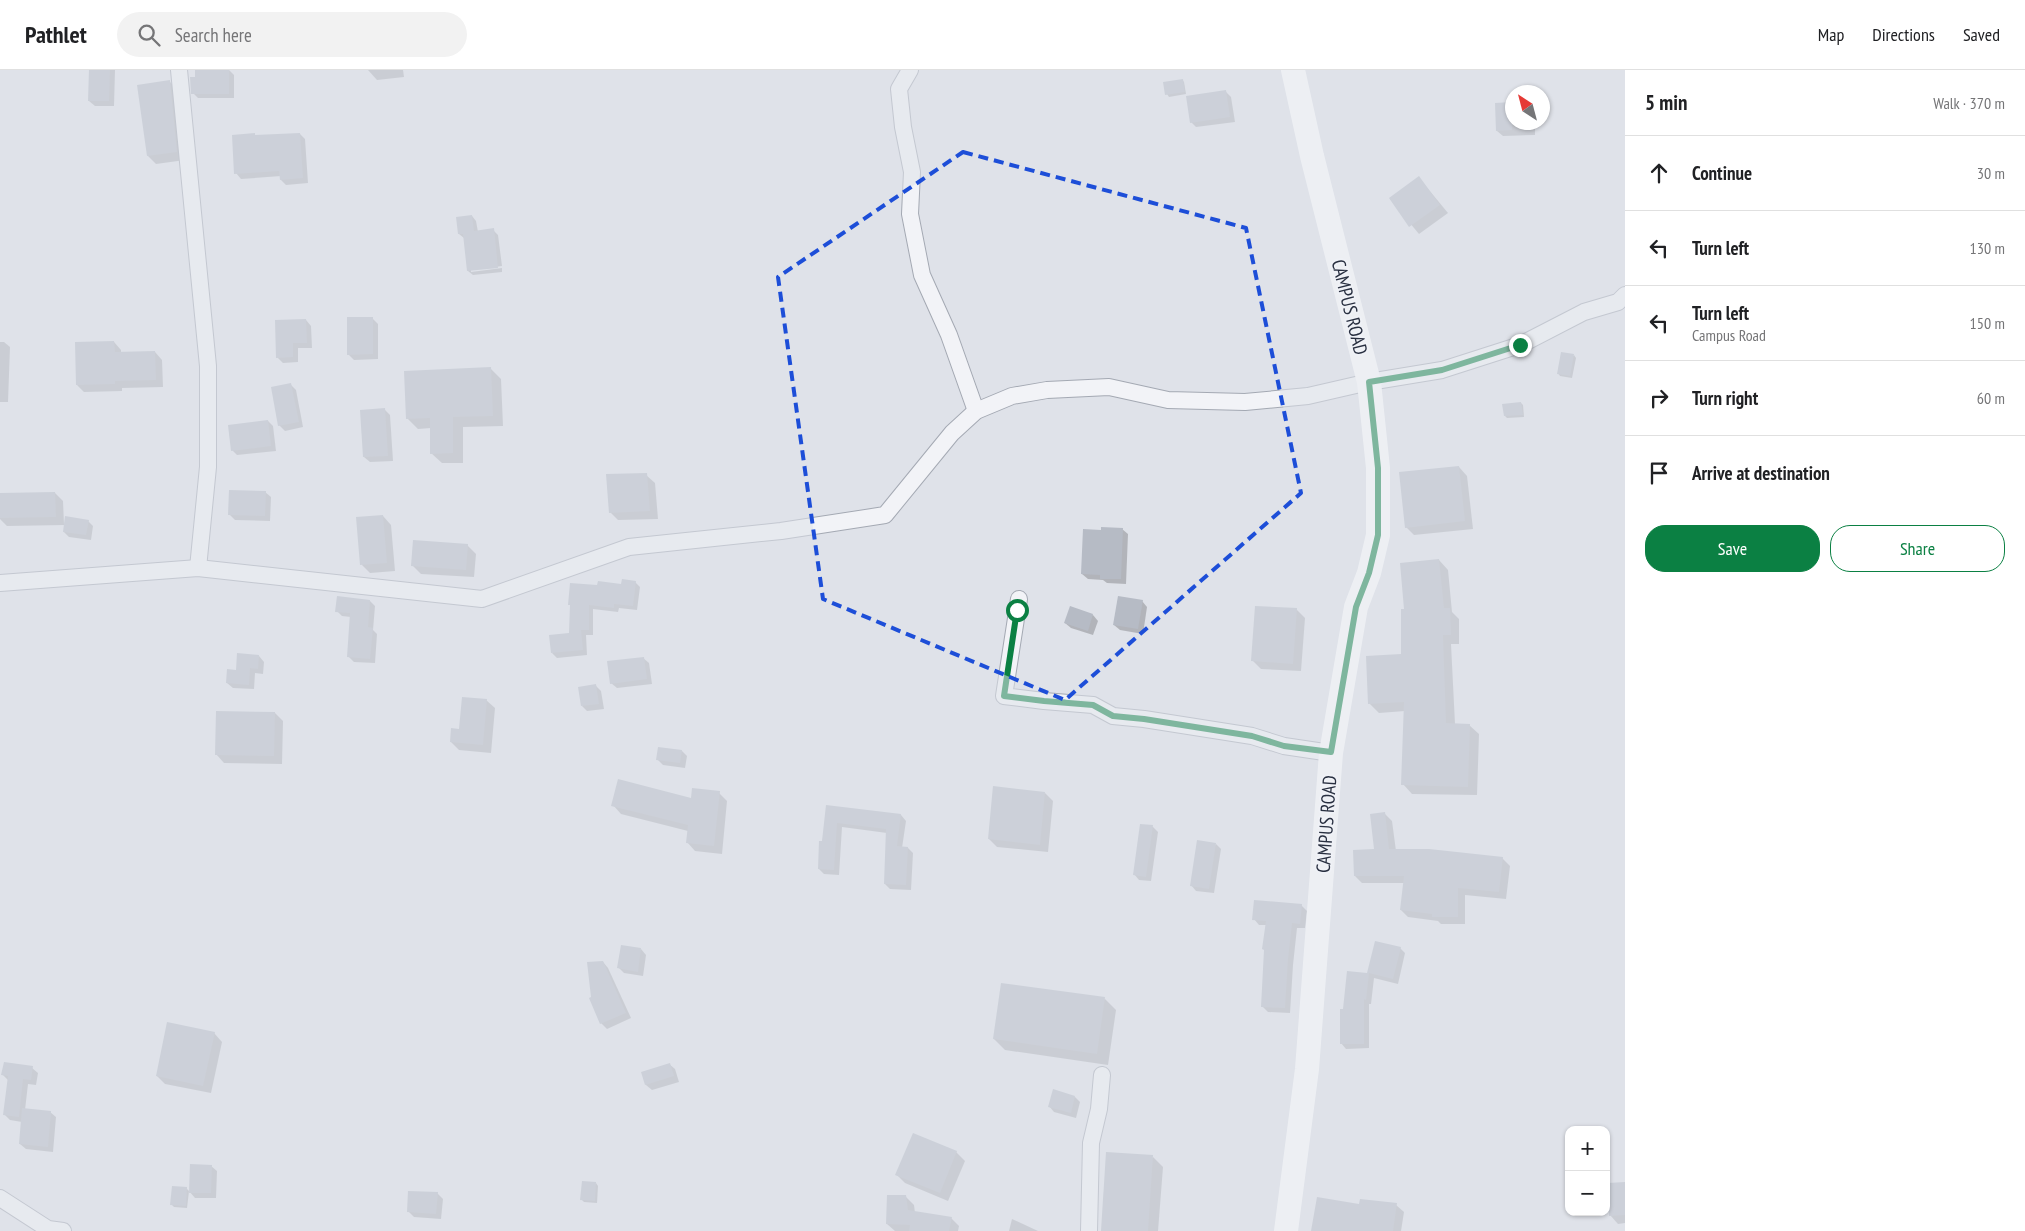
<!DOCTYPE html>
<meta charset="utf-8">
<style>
:root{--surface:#fff;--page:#f2f2f2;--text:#202124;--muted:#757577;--line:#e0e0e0;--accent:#0b8043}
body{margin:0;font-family:"PT Sans Narrow",sans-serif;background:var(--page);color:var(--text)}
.controls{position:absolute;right:15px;bottom:15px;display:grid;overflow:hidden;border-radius:10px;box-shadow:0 1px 4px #0004}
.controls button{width:45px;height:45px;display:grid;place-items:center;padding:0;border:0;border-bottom:1px solid var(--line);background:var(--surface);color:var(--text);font:25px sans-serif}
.compass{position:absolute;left:1505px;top:15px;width:45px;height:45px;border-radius:50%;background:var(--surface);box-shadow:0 1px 4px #0004;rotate:324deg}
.stop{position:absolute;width:15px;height:15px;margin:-11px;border:4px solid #0b8043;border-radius:50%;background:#fff}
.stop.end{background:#0b8043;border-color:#fff;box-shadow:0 1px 5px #0008}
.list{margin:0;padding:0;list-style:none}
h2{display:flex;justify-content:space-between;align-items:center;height:65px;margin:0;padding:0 20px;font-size:21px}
h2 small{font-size:16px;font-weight:400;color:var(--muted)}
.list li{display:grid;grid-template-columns:32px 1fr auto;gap:15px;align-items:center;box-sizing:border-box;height:75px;padding:0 20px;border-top:1px solid var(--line)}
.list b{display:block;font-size:19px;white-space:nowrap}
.list p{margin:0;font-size:16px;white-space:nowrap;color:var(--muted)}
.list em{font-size:16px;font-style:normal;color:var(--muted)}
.actions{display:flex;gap:10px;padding:15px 20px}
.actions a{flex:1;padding:11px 0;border:1px solid var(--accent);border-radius:20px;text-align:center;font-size:18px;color:var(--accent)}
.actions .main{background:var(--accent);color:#fff}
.icon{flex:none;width:28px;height:28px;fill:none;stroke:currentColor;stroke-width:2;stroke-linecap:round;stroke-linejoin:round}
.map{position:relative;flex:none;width:1625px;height:1161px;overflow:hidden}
header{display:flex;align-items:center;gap:30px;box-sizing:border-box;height:70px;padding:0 25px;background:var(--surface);border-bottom:1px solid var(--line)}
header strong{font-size:24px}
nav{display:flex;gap:28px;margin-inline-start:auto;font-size:18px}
.search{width:350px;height:45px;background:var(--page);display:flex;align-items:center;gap:12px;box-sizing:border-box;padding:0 18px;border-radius:28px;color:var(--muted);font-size:19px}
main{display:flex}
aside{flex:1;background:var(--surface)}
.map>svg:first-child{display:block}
</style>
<header>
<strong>Pathlet</strong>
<div class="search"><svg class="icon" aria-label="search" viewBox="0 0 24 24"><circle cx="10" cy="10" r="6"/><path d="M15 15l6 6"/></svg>Search here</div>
<nav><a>Map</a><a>Directions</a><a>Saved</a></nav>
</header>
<main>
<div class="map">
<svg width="1625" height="1161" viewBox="0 0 1625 1161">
<rect width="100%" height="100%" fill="#dfe2e9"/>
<g fill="#0003">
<path d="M90,0H115L114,36H95L89,31Z"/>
<path d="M196,0H229L234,5V28H198L193,23Z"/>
<path d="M368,0H403L404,7L377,10Z"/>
<path d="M1182,10L1184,12L1186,24L1169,27L1167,24Z"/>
<path d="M170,12L178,20L185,90L156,94L148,86Z"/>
<path d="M1226,22L1231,27L1235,52L1196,57L1191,52Z"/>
<path d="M1512,33V52H1535V65L1503,66L1497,61L1496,34Z"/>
<path d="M254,64L257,67L300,64L305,69L308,113L286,115L281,110V106L241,109L236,103Z"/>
<path d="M1419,108L1448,143L1419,164L1390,129Z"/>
<path d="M472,146L476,151L478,162L493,160L498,165L502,196L471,200V202L502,198V202L473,205L468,201L464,168L459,164Z"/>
<path d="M373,249L378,254V289L354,290L348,284Z"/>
<path d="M306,250L311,256L312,278H298V292L283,293L277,287Z"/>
<path d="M0,272H4L10,277L8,332H0Z"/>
<path d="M114,272L121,280V283L155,282L162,290L163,317L122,318V321L84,322L77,315Z"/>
<path d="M1574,285L1576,288L1572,308L1560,306L1558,303Z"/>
<path d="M491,299L501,309L503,356L463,357V393H442L431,383V358L418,359L407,348Z"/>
<path d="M291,315L296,320L303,357L285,361L279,355Z"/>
<path d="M1521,333L1523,335L1524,347L1507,348L1505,346Z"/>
<path d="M385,340L390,345L393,391L370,392L364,387Z"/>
<path d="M268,351L273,356L276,381L237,385L232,380Z"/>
<path d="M1459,397L1467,406L1473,459L1414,465L1406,457Z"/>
<path d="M646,405L655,413L658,449L618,450L610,442Z"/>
<path d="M265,422L271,427L270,451L235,450L230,445Z"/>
<path d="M55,423L63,431L64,454L88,451L93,456L91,470L69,467L64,462L65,455L7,456L0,449V424Z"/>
<path d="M383,446L391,455L395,501L370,503L362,495Z"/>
<path d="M1122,459L1128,464L1126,514L1107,513L1103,510L1088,509L1082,504L1102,462Z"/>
<path d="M467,475L476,484L474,507L421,504L412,495Z"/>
<path d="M1439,490L1448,500L1452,542L1459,549V574H1451L1455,654L1469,655L1479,664L1477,725L1412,724L1403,714L1405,641L1379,643L1369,633L1402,585Z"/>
<path d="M635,512L640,517L637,540L619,538L618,542L593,539V565H586L587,585L557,588L552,583L570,565L571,536L569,534Z"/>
<path d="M370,531L375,536L373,560L377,564L375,593L354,592L348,586L351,547L342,546L337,541Z"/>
<path d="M1142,531L1147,537L1143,564L1120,560L1114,555Z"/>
<path d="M1296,539L1305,548L1301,601L1261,599L1252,590Z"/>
<path d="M1093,545L1098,551L1093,565L1071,558L1065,553Z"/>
<path d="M259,586L264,592L263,604L255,603L254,619L233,618L227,613L237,601Z"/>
<path d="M643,588L649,593L652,614L617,618L611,613Z"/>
<path d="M596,616L601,621L604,639L587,641L582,636Z"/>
<path d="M486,630L495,638L491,683L459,680L451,672Z"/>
<path d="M275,643L283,651L282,694L224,693L216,684Z"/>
<path d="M682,681L687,686L685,698L663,695L658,690Z"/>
<path d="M719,723L727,731L722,784L695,781L687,772L688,761L621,744L613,735L692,729Z"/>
<path d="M1045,723L1053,731L1048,782L997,777L989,769Z"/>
<path d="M827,736L901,745L906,751L902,778H908L913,783L911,820L890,819L885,814L887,763L842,757L839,805L824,804L819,799Z"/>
<path d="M1385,744L1392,751L1396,781L1502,788L1510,796L1506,829L1465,825V854H1441L1438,851L1408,847L1401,840L1405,813H1362L1355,806L1375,781Z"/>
<path d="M1141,755L1153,757L1158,762L1151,811L1139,810L1134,804Z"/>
<path d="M1216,774L1221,779L1214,823L1196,821L1191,815Z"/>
<path d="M1301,835L1307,841L1305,858H1297L1293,895L1290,943L1268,942L1262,936L1266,855H1259L1254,849Z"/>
<path d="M1376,872L1400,878L1405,883L1398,914L1374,908L1371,934H1369V978L1346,979L1341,973L1344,940L1368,904Z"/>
<path d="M641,879L646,885L643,906L624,903L619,898Z"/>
<path d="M603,892L608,898L631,948L607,959L601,953L592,928Z"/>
<path d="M1105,929L1116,940L1108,995L1005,980L994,969Z"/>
<path d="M214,963L222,972L211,1023L165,1014L157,1006Z"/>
<path d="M669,994L675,999L679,1012L652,1020L646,1015L643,1003Z"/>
<path d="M32,998L38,1003L36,1015L28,1014L25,1040L50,1042L56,1047L53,1082L26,1079L20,1074L22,1052L10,1050L5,1045L8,1010L3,1005Z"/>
<path d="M1075,1027L1080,1032L1076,1048L1054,1042L1049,1036Z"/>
<path d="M956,1082L965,1091L948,1131L905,1113L897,1105Z"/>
<path d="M1153,1087L1163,1097L1158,1161H1102Z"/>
<path d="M211,1096L217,1101L216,1128H195L189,1121L187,1138L174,1137L172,1135L186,1118L190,1122Z"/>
<path d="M596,1113L598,1116L597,1133L584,1132L582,1130Z"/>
<path d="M1625,1113V1153L1618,1154L1610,1145Z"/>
<path d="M437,1123L443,1129L441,1149L414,1147L409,1142Z"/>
<path d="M906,1127L914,1135L915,1143L951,1148L959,1156L958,1161H895L887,1154Z"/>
<path d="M1396,1135L1404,1142L1401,1161H1357Z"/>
<path d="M1012,1149L1038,1161H1009Z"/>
</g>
<g fill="#b6bbc5">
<path d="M89,0H110L109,31H88Z"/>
<path d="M195,0H229V24H191L190,7H195Z"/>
<path d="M1183,9L1185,22L1165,25L1163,12Z"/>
<path d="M170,10L177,82L147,86L137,15Z"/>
<path d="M1226,20L1230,47L1190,53L1186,26Z"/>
<path d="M1512,32V60L1496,61L1495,33Z"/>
<path d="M255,63V65L300,63L303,108L280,110L279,101L234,104L232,65Z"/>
<path d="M1419,106L1440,135L1409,157L1389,128Z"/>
<path d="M472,145L474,161L494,158L498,198L467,201L463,164H458L456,147Z"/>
<path d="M347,247H373V284L347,285Z"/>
<path d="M306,249L307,273H293V287L276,288L275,250Z"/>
<path d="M114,271L115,282L155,281L156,310L115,311V314L76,315L75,272Z"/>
<path d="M1561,282L1574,284L1570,306L1557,304Z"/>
<path d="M491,297L493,346L453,347V383L430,384V348L406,349L404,301Z"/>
<path d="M291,313L299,352L278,356L271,317Z"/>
<path d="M1521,332L1523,345L1504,346L1502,334Z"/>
<path d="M385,338L388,386L363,387L360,340Z"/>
<path d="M268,350L271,376L231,381L228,355Z"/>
<path d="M1459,396L1465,451L1405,458L1399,402Z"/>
<path d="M647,403L650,441L609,443L606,404Z"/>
<path d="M229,420L266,421L265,446L228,445Z"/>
<path d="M55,422L56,447L0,448V423Z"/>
<path d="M383,445L387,493L360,495L356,447Z"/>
<path d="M65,446L89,450L86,465L63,462Z"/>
<path d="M1101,457L1123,458L1121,509H1100V505L1081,504L1083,459L1101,460Z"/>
<path d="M413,470L468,474L466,500L411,496Z"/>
<path d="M1439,489L1444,538H1450L1451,565H1443L1446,653L1470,654L1468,717L1401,715L1404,632L1368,634L1366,586L1401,584V539H1404L1400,493Z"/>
<path d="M622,509L636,511L633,536L614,534V538L589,535V560H581L583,580L551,583L549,565L569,563L570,535H568L570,513L597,515L598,511L621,514Z"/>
<path d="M337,526L370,530L368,557L373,558L370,589L347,587L350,543L335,542Z"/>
<path d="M1118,526L1143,530L1138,559L1113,555Z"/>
<path d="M1070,536L1093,544L1088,561L1064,553Z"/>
<path d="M1255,536L1297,538L1293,594L1251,591Z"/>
<path d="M237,583L259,585L258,599L250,598L249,615L226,613L227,599L236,600Z"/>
<path d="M644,587L647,609L610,614L607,591Z"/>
<path d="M596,614L599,634L581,636L578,617Z"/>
<path d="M462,627L487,629L483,675L450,672L451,658L459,659Z"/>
<path d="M216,641L275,642L274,686L215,685Z"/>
<path d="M658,677L682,680L680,693L656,690Z"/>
<path d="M618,709L691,728L692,718L720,721L714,776L686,773L688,755L611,736Z"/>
<path d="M993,716L1045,722L1040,775L988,769Z"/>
<path d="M826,735L901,744L897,776L908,777L906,815L884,814L886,759L837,753L834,800L818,799L819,771H822Z"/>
<path d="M1385,742L1389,779H1429L1503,787L1499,822L1458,818V847H1432V844L1400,840L1404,806H1354L1353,780L1374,779L1370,744Z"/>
<path d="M1140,754L1153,755L1146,807L1133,805Z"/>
<path d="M1197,770L1216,773L1209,819L1190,816Z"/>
<path d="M1254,830L1302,834L1300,854L1292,853L1288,889L1285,938L1261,937L1264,880L1262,879L1266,851L1252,850Z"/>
<path d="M1375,871L1401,877L1393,909L1369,903L1366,930L1364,929V974H1340V939H1343L1347,901L1367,903Z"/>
<path d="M621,875L641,878L638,902L617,898Z"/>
<path d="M603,891L626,943L600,954L589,928L591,927L587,892Z"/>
<path d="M1001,913L1105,927L1097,984L993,969Z"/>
<path d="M167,952L215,962L203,1016L156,1006Z"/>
<path d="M4,992L33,996L31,1010L23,1009L19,1047L3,1045L8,1006L1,1005Z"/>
<path d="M670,993L674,1006L645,1015L641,1002Z"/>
<path d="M1053,1019L1075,1026L1071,1043L1048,1037Z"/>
<path d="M22,1038L51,1041L48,1077L19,1074Z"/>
<path d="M913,1063L957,1081L940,1123L895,1105Z"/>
<path d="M1106,1082L1153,1085L1148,1161H1101Z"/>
<path d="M190,1094L212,1095L211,1123H189Z"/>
<path d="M582,1111L596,1112L595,1131L580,1130Z"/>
<path d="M1625,1112V1145L1609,1146L1608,1113Z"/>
<path d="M172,1116L187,1117L186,1136L170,1135Z"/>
<path d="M408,1121L438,1122L436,1144L407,1142Z"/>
<path d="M887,1125H906L908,1140L952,1147L949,1161H909L910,1155L886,1154Z"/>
<path d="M1317,1127L1359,1134L1360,1129L1397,1133L1393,1161H1311Z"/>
</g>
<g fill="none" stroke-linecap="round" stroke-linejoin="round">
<defs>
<g id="street">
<path d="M179,0L208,296V397L198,498"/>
<path d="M910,0L899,19L903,57L912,102L910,144L922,205L949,265L976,341"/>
<path d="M0,513L198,498L482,529L629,477L781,461L885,445L952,363L976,341L1012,326L1047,320L1109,317L1168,330L1245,332L1308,326L1369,312L1442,300L1520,275L1584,242L1618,232L1625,225"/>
<path d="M1019,529L1004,626L1044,631L1093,635L1113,646L1144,649L1252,666L1284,676L1331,683"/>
<path d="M0,1128L48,1159L63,1161"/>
<path d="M1089,1161L1091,1073L1099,1039L1102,1005"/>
</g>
</defs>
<use href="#street" stroke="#a4a9b3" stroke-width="18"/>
<use href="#street" stroke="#f2f3f7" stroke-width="16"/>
<path stroke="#fff" stroke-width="24" d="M1286,1161L1307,999L1331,683L1356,537L1369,503L1378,465V398L1369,312L1312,86L1293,0"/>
</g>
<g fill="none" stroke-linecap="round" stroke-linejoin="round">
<path stroke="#0b8043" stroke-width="6" d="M1017,540L1004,626L1044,631L1093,635L1113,646L1144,649L1252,666L1284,676L1331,682L1356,537L1369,503L1378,465V398L1369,312L1442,300L1520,275"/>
</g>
<path d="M0 0H1625V1161H0ZM963,82L1246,158L1301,423L1065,630L823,529L778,207Z" fill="#dfe2e9" fill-opacity=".55" fill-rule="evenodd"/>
<path fill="none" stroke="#1d4ed8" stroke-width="4" stroke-dasharray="10 6" stroke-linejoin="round" d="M963,82L1246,158L1301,423L1065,630L823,529L778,207Z"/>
<g text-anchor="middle" stroke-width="4" stroke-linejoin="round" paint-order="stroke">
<g font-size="19" fill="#282f40" stroke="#eff1f6">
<text transform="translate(1350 237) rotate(76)" y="7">CAMPUS ROAD</text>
<text transform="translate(1326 754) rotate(-86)" y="7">CAMPUS ROAD</text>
</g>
</g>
</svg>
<div class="controls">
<button>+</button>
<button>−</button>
</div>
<svg class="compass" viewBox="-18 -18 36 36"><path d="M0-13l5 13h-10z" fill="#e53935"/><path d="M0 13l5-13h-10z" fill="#757577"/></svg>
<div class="stop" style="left:1017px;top:540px"></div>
<div class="stop end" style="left:1520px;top:275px"></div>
</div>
<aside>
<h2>5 min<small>Walk · 370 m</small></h2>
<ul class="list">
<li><svg class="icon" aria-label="ahead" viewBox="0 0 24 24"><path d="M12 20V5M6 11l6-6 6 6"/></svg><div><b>Continue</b></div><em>30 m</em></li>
<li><svg class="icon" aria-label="left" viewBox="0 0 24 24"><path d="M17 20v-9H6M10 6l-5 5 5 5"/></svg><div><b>Turn left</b></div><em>130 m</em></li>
<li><svg class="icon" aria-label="left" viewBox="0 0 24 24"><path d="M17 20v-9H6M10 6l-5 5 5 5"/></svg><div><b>Turn left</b><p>Campus Road</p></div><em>150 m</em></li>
<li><svg class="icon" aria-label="right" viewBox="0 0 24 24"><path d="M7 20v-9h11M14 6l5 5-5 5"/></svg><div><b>Turn right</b></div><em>60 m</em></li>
<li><svg class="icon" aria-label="arrive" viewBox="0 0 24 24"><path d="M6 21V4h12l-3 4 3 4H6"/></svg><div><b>Arrive at destination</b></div></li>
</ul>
<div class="actions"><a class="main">Save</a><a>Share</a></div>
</aside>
</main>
